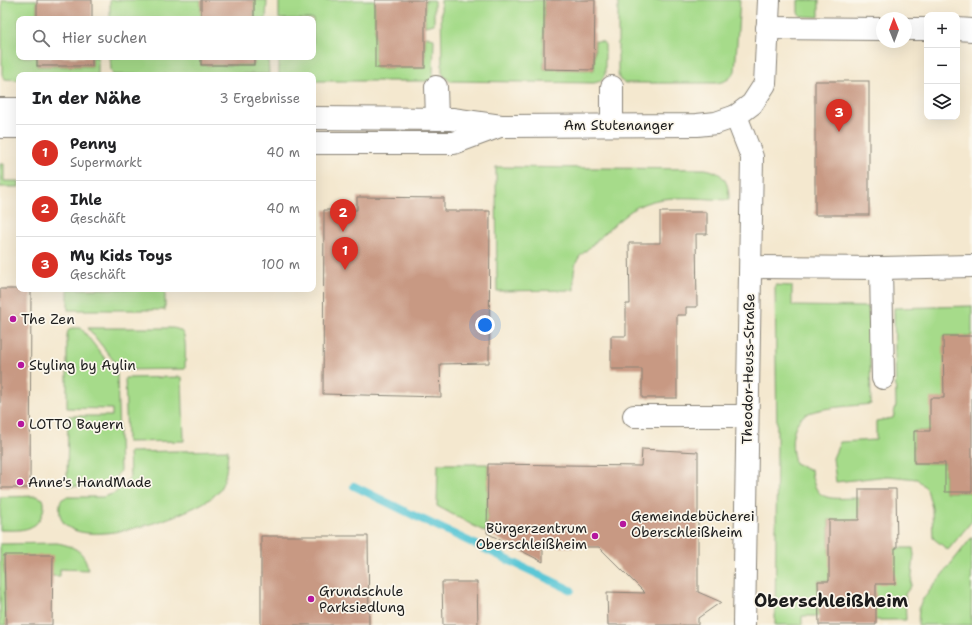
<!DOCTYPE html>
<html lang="de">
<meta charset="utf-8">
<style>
:root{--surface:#fff;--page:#f6f6f6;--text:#202124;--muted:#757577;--line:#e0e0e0;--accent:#d93025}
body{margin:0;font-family:"Shantell Sans",sans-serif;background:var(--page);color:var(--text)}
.controls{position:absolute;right:12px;top:12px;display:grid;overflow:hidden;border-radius:8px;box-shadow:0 4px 16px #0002}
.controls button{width:36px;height:36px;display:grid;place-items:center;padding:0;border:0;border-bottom:1px solid var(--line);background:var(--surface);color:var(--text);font:20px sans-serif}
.compass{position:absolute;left:876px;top:12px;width:36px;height:36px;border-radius:50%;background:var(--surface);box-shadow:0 4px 16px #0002;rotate:359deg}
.you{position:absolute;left:485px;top:325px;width:14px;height:14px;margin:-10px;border:3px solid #fff;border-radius:50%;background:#1a73e8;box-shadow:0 0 0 6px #1a73e833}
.badge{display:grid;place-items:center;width:26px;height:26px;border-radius:50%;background:var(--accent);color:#fff;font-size:13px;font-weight:700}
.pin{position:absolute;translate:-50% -33px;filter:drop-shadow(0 1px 2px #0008)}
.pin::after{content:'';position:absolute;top:21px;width:14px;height:12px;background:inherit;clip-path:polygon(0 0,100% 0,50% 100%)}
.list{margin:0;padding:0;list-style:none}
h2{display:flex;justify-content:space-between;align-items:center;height:52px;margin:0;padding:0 16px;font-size:17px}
h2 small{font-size:13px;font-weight:400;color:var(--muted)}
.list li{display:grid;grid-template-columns:26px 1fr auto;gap:12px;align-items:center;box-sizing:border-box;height:56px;padding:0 16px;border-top:1px solid var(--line)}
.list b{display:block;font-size:15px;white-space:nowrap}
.list p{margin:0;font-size:13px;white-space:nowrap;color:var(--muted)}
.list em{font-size:13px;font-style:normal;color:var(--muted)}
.icon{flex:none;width:22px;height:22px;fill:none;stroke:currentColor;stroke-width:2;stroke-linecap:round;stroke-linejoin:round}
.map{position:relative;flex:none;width:972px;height:625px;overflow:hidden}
.search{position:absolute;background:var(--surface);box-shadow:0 4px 16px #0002;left:16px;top:16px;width:300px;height:44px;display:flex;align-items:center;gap:10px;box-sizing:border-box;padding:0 14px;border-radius:8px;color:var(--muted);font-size:15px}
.panel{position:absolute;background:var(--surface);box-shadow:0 4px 16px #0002;left:16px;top:72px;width:300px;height:220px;border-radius:8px}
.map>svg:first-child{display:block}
</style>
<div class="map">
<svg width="972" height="625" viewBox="0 0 972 625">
<rect width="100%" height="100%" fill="#fbf7ec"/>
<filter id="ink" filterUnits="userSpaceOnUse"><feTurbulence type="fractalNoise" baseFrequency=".025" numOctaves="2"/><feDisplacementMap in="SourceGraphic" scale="8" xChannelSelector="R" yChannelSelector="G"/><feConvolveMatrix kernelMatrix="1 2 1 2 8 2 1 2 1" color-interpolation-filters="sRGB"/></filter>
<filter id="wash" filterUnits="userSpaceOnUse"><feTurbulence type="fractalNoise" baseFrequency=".012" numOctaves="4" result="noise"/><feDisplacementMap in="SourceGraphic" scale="16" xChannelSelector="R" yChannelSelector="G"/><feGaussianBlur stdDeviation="0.9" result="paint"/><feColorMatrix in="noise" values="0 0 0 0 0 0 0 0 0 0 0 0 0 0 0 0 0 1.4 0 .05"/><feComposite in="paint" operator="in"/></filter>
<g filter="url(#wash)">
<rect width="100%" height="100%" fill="#f4e8cf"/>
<g fill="#a6db8a" stroke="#617c53">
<path d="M2,0H37V19H19V57H37V66H92V57H98V75H19V80L4,79L2,74Z"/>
<rect x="110" y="0" width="91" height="19"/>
<path d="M254,0H267L266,19H254Z"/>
<path d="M279,0H375V68H425V36L433,38L434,40L433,76L430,81H313V75H279V57H313V19H279Z"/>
<path d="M425,0H434V24L425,26Z"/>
<path d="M441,0H544V69L594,70L595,41L603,42L605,45V74L601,81L594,83L450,81L444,76L442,72Z"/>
<path d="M618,0H740L735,71C730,80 725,82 715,83H625L620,80L618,75Z"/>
<path d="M798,0H819V17L801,16L798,13Z"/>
<path d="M110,57H201V65H254V57H268L269,74L113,75L111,70Z"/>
<path d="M0,164H4V181H19V187H0Z"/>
<path d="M496,167L705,169C723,172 729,181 729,200C697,199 655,191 628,213C611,226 596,242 580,256C572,267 574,278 574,290L497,291Z"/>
<path d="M775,285L792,286V306L869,307L871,404C856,406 812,407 802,417C790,429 791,448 795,463L811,470C815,504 831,498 859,498V520H829V552L843,580L818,581L819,616H802V625H775L777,440Z"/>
<rect x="68" y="289" width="97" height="21"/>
<path d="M972,306V336H943L957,367L930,431H914V463H945V492H972V521L948,550L933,538L932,508L927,489L917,479L888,476L836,482L833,458L840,442L876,440V421L893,418L896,405L894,308Z"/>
<path d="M71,328H81L117,374L120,471L112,482L100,487L67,486L68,416H112V409L67,408V335L68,331Z"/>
<path d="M88,328H170C175,328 179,329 182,332C187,338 185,360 185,369L121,370Z"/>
<path d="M182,377L184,441L127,442L125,378Z"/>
<path d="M228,450C227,465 227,482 216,494C194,516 44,567 61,500L66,497H103L115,493L124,485L130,477L129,452Z"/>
<path d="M438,464H488L487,533L437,506Z"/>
<path d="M37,496L43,499C45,504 44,509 42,514C36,533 15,530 0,530V497Z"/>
<path d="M972,537L971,625H918L919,607L923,599Z"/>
<path d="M57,543C74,546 86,552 88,570L60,569V576H53L4,555L6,625H0V544Z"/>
<path d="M895,548H913L914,555L911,586L905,594L906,620H867V584Z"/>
</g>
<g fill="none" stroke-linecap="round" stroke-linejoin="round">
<g stroke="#5cc7d6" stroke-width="8">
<path d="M354,486L423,520"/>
<path d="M424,520L571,590"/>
</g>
</g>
<g id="blocks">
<g fill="#c89983">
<rect x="37" y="0" width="55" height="19"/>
<rect x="201" y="0" width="53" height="19"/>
<rect x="375" y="0" width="50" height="68"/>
<path d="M544,0H595L594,70L544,69Z"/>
<rect x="37" y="57" width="55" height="9"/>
<rect x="201" y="57" width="53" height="8"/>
<rect x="815" y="81" width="54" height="134"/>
<path d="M357,197L444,198V211H490L489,363L440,364L441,397L323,394L324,210H357Z"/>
<path d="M660,212H707V234H696L697,307H686V315H677V398H642V369H611V336H626V304H630L629,243H660Z"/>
<path d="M0,289H31L30,488H0Z"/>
<path d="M943,336H972V492H945V463H914V431H930V398H944Z"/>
<path d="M642,449L698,452V592L721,602L698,618V625H608L607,592L645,593L599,547H543V562L487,533L488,464L641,466Z"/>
<path d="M859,489H896L897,548H895V584H876V625H819L818,581H829V520H859Z"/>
<path d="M261,536H368L369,625H261Z"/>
<path d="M4,555H53L52,625H6Z"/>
<path d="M442,582H477L478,625H443Z"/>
</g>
</g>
</g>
<g filter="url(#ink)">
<use href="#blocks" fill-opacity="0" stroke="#888276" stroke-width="1"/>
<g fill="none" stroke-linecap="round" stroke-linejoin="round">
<defs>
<g id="minor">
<path d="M767,28L882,29"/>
<path d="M906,29H927"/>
<path d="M957,29L972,30"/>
<path d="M436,87L437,119"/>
<path d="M612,87V125"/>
<path d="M0,109H19"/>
<path d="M736,116L752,157L744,625"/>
<path d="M313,118L452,119L501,126L697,125L716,123L736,116L752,104L765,84L769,0"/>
<path d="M0,127H19"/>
<path d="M313,143H454L500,126"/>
<path d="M751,267L881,268L972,266"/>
<path d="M881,268L883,378"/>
<path d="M634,416H747"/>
</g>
</defs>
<use href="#minor" stroke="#888276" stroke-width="24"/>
<use href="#minor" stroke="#fff" stroke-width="22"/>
</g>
</g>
<g fill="#b5179e" stroke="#fbf7ec" stroke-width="1.5">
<circle cx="13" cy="319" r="4"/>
<circle cx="21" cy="365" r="4"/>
<circle cx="21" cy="424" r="4"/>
<circle cx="20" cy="482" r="4"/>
<circle cx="623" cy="524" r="4"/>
<circle cx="595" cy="536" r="4"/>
<circle cx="311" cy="599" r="4"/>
</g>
<g text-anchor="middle" stroke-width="3.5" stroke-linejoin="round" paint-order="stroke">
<g font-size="14" fill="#1c1c1c" stroke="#fbf7ec">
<text x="619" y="130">Am Stutenanger</text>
<text transform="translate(748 369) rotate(-89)" y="5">Theodor-Heuss-Straße</text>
</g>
<g font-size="14" fill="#1c1c1c" stroke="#fbf7ec" text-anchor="start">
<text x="21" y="324">The Zen</text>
<text x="29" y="370">Styling by Aylin</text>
<text x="29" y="429">LOTTO Bayern</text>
<text x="28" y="487">Anne's HandMade</text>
<text x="631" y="521">Gemeindebücherei<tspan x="631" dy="16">Oberschleißheim</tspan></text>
<text x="587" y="533" text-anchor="end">Bürgerzentrum<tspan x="587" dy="16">Oberschleißheim</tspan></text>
<text x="319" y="596">Grundschule<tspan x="319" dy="16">Parksiedlung</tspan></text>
</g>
<g font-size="18" font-weight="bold" fill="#1c1c1c" stroke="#fbf7ec">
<text x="831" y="607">Oberschleißheim</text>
</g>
</g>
</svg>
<div class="controls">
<button>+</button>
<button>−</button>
<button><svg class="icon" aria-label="layers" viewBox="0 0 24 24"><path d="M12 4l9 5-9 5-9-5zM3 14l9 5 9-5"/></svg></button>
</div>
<svg class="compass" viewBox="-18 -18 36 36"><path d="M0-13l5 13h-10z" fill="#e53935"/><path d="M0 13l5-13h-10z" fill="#757577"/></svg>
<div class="you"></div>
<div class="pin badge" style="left:345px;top:270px">1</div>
<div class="pin badge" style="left:343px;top:232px">2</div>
<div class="pin badge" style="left:839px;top:132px">3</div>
<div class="search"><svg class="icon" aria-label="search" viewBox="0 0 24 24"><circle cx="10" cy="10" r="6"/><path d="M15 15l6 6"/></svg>Hier suchen</div>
<section class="panel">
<h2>In der Nähe<small>3 Ergebnisse</small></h2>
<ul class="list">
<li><span class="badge">1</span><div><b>Penny</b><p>Supermarkt</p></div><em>40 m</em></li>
<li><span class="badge">2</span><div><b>Ihle</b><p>Geschäft</p></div><em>40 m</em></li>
<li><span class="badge">3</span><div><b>My Kids Toys</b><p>Geschäft</p></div><em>100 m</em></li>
</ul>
</section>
</div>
